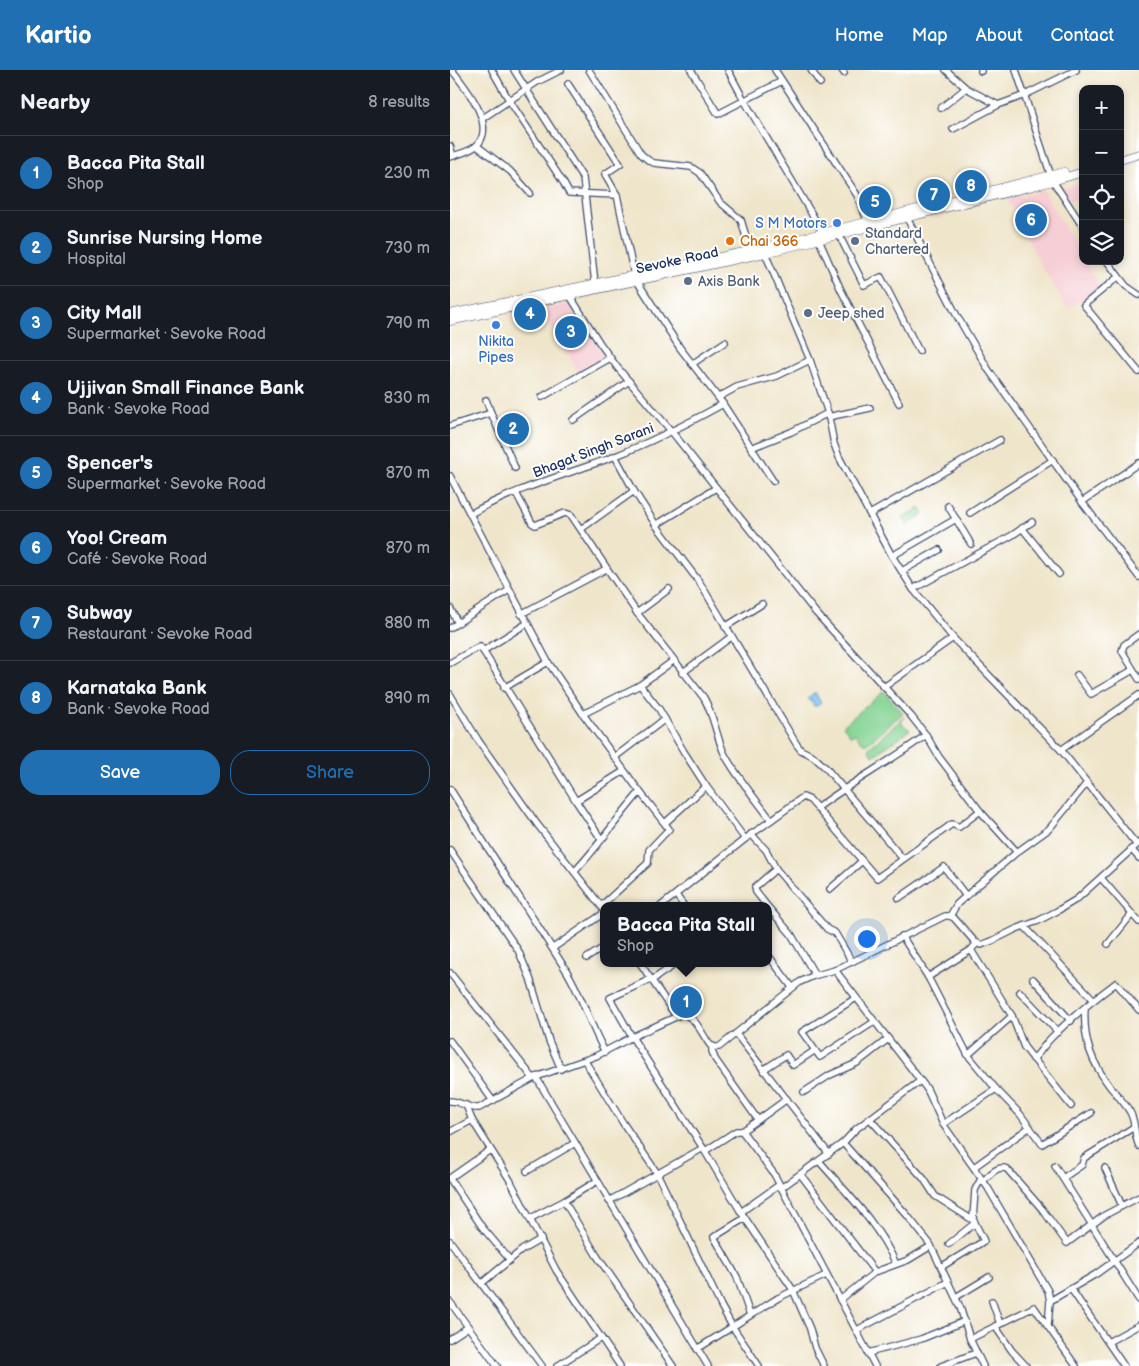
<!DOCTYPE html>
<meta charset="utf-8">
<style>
:root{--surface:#171b24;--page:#20242c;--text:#f1f3f6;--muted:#9ea1a6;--line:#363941;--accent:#1f6fb2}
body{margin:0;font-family:"Balsamiq Sans",sans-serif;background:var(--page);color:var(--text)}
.controls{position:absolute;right:15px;top:15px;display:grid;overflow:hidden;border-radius:10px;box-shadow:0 2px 8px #0003}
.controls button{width:45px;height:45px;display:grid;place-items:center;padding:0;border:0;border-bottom:1px solid var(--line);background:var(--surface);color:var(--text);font:25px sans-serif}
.you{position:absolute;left:416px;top:868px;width:18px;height:18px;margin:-12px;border:4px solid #fff;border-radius:50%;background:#1a73e8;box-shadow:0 0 0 8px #1a73e833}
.badge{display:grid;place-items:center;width:32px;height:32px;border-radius:50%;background:var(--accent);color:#fff;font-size:16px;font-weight:700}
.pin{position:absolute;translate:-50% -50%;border:2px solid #fff;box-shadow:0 1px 5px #0006}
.popup{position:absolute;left:150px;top:832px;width:172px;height:65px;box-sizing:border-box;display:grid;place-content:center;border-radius:10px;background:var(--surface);filter:drop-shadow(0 1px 4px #0005);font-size:16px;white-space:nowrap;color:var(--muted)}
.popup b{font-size:19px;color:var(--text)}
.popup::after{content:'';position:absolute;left:50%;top:100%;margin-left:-10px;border:10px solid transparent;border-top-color:var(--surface)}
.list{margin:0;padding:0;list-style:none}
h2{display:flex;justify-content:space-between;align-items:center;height:65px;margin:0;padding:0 20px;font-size:21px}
h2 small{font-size:16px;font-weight:400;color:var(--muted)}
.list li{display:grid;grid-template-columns:32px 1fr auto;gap:15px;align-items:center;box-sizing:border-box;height:75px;padding:0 20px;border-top:1px solid var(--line)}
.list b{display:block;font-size:19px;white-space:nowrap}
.list p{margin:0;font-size:16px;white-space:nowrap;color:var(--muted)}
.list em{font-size:16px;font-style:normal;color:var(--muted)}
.actions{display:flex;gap:10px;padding:15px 20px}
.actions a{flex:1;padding:11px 0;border:1px solid var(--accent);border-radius:20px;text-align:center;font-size:18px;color:var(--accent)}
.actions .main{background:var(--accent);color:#fff}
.icon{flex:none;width:28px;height:28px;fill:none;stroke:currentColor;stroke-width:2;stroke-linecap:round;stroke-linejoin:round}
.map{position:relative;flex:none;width:689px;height:1296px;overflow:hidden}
header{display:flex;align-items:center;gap:30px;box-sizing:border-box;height:70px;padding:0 25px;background:var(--accent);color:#fff}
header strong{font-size:24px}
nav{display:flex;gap:28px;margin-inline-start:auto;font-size:18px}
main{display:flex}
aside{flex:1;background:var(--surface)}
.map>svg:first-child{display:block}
</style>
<header>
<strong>Kartio</strong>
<nav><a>Home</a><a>Map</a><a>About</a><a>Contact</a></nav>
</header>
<main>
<aside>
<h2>Nearby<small>8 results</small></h2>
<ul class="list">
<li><span class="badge">1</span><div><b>Bacca Pita Stall</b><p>Shop</p></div><em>230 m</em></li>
<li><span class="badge">2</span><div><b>Sunrise Nursing Home</b><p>Hospital</p></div><em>730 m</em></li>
<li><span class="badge">3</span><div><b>City Mall</b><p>Supermarket · Sevoke Road</p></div><em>790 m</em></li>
<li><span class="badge">4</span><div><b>Ujjivan Small Finance Bank</b><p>Bank · Sevoke Road</p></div><em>830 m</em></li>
<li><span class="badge">5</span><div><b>Spencer's</b><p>Supermarket · Sevoke Road</p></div><em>870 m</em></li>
<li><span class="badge">6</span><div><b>Yoo! Cream</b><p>Café · Sevoke Road</p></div><em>870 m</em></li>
<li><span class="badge">7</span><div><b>Subway</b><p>Restaurant · Sevoke Road</p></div><em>880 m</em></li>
<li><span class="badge">8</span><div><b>Karnataka Bank</b><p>Bank · Sevoke Road</p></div><em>890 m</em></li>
</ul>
<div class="actions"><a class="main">Save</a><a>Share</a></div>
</aside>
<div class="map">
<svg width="689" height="1296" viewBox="0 0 689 1296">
<rect width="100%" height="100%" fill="#fff"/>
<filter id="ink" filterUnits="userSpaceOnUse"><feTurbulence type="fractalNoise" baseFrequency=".02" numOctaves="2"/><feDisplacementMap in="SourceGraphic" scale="10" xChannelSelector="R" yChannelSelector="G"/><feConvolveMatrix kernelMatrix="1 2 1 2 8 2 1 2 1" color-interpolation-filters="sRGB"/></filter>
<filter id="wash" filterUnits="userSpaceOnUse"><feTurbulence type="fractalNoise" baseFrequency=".0096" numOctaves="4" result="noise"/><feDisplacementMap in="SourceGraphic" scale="20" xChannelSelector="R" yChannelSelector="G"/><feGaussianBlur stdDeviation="1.12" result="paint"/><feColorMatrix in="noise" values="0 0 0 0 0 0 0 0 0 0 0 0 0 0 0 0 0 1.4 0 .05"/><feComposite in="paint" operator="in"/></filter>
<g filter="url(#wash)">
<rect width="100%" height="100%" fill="#efe5ca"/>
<g fill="#f6cfd6">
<path d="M633,112V129L626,131L624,129L619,132L611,119Z"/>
<path d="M593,120L633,188V191H634L651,217L618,239L591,195L557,129Z"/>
<path d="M121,233L155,288L129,303L91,240Z"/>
</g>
<g fill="#84d494" stroke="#508279">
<path d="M470,438L474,444L457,455L453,448Z"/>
<path d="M434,621L453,643L417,674L412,672L405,664L401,666L393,656Z"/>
<path d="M454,647L451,653L460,660L423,686L418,679Z"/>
</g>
<path fill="#79bbee" stroke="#4a75a6" d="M365,622L371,633L365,637L358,628Z"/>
</g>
<g filter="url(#ink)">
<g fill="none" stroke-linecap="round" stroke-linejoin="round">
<defs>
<g id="minor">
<path d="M42,0L59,30L113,112L119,123L167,125"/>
<path d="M64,0L133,108L145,213"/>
<path d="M139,0L191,84L198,90L204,93L241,97L250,103L270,132L291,150L300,180"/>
<path d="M241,0L268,44L332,11"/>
<path d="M278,0L294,30L373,163"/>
<path d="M325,0L407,125L418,152"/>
<path d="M361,0L370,13"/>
<path d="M392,0L394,3"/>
<path d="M496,0L516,18L548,35"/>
<path d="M531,0V1"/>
<path d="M566,0L601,106"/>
<path d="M118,14L170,94L155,104L167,125L184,205"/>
<path d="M491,38L516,18"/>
<path d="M33,48L87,12L111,0"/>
<path d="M503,59L548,35L575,25L626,0"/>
<path d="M0,76L3,86"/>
<path d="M27,76L60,101L80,123"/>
<path d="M0,87C8,84 19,82 26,76C48,56 15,17 2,0"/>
<path d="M603,111L633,157"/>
<path d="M457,148L507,246L538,299L632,432L689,507"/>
<path d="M389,165L414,215L431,207L469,281"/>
<path d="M369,170L391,220L449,333"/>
<path d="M315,183L360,290L378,343L384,374L389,387L442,486L463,519L503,568L611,680L686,774"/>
<path d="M657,191L676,216L689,225"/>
<path d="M668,207L634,235L689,302"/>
<path d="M187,211L230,278L273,334L323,411"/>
<path d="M120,226L149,272L167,297L222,362L366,543L461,646L476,665L489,687L530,741L567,782"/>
<path d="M242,294L275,272"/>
<path d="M92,327L160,288"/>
<path d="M269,327L287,317L327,306L360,290"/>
<path d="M36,330L41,343"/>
<path d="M378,347L420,338"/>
<path d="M123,350L179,311"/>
<path d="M0,356L41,343L65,398"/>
<path d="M301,378L341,362L378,343"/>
<path d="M165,386L184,421L206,455L250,513L347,675L351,680L363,686L376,698L453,789"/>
<path d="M0,406L98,592L133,644L190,722L219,759L199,780L198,793L151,836"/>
<path d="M66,423L82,453L85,455L115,443L121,445L187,543L254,628C264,646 266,665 274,683C285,705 306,729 321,750"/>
<path d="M632,432L689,393"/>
<path d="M498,436L521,474"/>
<path d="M520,443L603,390"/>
<path d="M20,444C64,419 115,405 163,387C201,372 237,354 273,334"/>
<path d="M420,444L550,370"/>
<path d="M206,455L266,418"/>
<path d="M572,458L609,504"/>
<path d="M131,459L184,421"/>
<path d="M442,486L506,449"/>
<path d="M452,501L489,480"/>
<path d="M463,519L561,466L582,452"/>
<path d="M0,538L8,553"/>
<path d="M187,543L219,519"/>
<path d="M71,544L156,499"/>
<path d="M275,557L312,534"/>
<path d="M0,558L59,520"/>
<path d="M689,564L674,575L672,581L689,609"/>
<path d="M33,581L76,554"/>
<path d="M0,593L30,576L126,731L174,701"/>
<path d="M232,603L281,567"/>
<path d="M627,605L641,624L683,600"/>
<path d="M190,615L209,639L234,682L256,716L295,769"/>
<path d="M434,617L503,568"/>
<path d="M54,618L98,592"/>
<path d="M0,624L28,670L87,754L154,840"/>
<path d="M133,644L190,615L223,591"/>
<path d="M611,680L689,625"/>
<path d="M165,687L215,649"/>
<path d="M0,719L116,900C132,926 140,955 155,982"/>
<path d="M126,731L151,769"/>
<path d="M367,738C402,712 441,691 476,665"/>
<path d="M215,753L256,716"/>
<path d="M301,764L316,780L326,799L372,853L377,859L385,863L402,892"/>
<path d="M681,779L689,788"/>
<path d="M0,780L68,880L80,908L99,971L111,999"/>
<path d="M125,801C148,777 167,748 190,722"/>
<path d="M651,808L689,852"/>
<path d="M380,819L412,791"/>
<path d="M226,825L234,836"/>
<path d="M449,828L494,797L516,826"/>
<path d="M211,836L295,769L353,727L360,730L427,808L502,754L509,757L530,741"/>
<path d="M317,836L306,822L305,817L326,799"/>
<path d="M318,837L341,864L365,905"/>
<path d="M500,846L507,834L516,826L567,782L599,759L637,713"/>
<path d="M574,856L644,930"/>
<path d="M452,866L478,907L518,985L546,1019L570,1044L592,1074L641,1043"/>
<path d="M658,874L682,844"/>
<path d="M103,878L154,843"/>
<path d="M521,880L562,946L574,977L621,1036"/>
<path d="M318,885L342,917"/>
<path d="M137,888L154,877"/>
<path d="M190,893L226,946"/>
<path d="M385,900L477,1019L493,1054L538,1118L598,1221L600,1231L598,1256"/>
<path d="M0,903L83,1008"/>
<path d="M478,907L521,880L527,873"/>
<path d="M201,909L160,928L182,967L253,1078L291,1142L343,1220L360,1259L365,1278L374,1296"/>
<path d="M583,909L621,951"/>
<path d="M202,910L227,893"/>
<path d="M570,922L608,962"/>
<path d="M406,928L352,962L370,987L424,952"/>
<path d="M635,938C633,970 641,992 661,1018C667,1025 675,1033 680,1042C686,1052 684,1066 689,1076"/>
<path d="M286,964L379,1084"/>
<path d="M0,971L43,1031"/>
<path d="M518,985L562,946"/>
<path d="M583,989C590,983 594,975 601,968C621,948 643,930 666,913L689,940"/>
<path d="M135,991L173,1053L207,1103L271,1236L282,1256L309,1296"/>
<path d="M313,1000L336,985L343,995L364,981"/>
<path d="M86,1007L258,1296"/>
<path d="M354,1022L380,1005L407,993L438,969"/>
<path d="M0,1031C11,1031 18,1039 29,1038L86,1007L146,986L182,967L232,944C246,946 252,965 260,975L265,977H269L350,912L363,906L385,900L495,846H500L504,848L525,872L531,875L542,871L566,859L588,851L607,841L627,829L689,773"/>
<path d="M16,1035L22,1050L60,1110L106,1200L170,1296"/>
<path d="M420,1049L474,1109L485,1126L524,1151L534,1171L491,1197"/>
<path d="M308,1050L337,1029"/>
<path d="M493,1054L546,1019"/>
<path d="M292,1061L324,1104L425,1296"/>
<path d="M0,1062L22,1050"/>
<path d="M393,1073L457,1145L480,1174L510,1237L520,1269L533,1296"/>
<path d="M255,1081L286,1061H292L308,1050L265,989L262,981V976"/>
<path d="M369,1091C397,1123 429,1155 446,1194"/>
<path d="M605,1096L689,1230"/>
<path d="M524,1097L580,1057"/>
<path d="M655,1098L672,1136"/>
<path d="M77,1101L125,1073"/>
<path d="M351,1105L425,1202"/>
<path d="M0,1108L40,1080"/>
<path d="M613,1108L632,1095L634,1088L684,1057"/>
<path d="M0,1109L32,1157L60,1190"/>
<path d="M533,1111C540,1105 547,1095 557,1099L592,1139L617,1173L655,1145L689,1127"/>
<path d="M331,1118L393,1073L406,1059L470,1011"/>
<path d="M114,1131L147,1186L223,1296"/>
<path d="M159,1131L253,1078"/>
<path d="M291,1142L329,1115"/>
<path d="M81,1148L114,1131L147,1111"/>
<path d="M295,1148L264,1167L287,1207L300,1245"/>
<path d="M523,1149L525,1120L531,1109"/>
<path d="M0,1171L92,1296"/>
<path d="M499,1174L525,1153"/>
<path d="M32,1213L72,1180L91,1169"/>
<path d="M621,1219L674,1296"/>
<path d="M506,1227L539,1207"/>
<path d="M390,1230L425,1202L458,1190L481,1176"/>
<path d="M542,1231L550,1254"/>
<path d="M600,1231L646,1204L689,1173"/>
<path d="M0,1232L47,1296"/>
<path d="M545,1256L562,1281L576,1296"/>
<path d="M407,1260L498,1212"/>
<path d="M0,1269L18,1257"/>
<path d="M520,1269L584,1237L626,1296"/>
<path d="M658,1272L689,1255"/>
<path d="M247,1279L328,1228L376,1205"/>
<path d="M418,1283L471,1269L515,1251"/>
<path d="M107,1296L151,1268"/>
<path d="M491,1296L526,1283"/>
</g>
<g id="major">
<path d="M670,90L689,84"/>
<path d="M0,244L313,178L614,102"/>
<path d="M0,251L315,183L603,111L633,102"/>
</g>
</defs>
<use href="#minor" stroke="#3b4a6e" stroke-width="8"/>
<use href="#major" stroke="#3b4a6e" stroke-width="9"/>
<use href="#minor" stroke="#fff" stroke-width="5.5"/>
<use href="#major" stroke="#fff" stroke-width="8"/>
</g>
</g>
<g fill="#3f7fe0" stroke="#fff" stroke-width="2">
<circle cx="387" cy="153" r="5"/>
<circle cx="46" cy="255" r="5"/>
</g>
<circle fill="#e8710a" stroke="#fff" stroke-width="2" cx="280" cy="171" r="5"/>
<g fill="#5c6f8a" stroke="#fff" stroke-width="2">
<circle cx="405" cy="171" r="5"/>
<circle cx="238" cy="211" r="5"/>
<circle cx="358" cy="243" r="5"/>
</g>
<g text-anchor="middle" stroke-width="4" stroke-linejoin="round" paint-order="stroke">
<g font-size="14" fill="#366cbe" stroke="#fff" text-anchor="end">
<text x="377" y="158">S M Motors</text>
<text x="46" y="276" text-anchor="middle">Nikita<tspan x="46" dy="16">Pipes</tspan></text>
</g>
<g font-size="14" fill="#4e5e75" stroke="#fff" text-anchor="start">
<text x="415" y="168">Standard<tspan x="415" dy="16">Chartered</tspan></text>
<text x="248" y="216">Axis Bank</text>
<text x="368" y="248">Jeep shed</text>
</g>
<g font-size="14" fill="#c56008" stroke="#fff" text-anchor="start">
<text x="290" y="176">Chai 366</text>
</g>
<g font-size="14" fill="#1b2f5e" stroke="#fff">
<text transform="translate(227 190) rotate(-12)" y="5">Sevoke Road</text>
<text transform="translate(143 380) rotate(-21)" y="5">Bhagat Singh Sarani</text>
</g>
</g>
</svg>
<div class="controls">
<button>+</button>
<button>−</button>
<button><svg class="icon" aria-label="locate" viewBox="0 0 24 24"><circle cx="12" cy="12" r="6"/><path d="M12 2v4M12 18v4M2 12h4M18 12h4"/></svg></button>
<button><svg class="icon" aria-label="layers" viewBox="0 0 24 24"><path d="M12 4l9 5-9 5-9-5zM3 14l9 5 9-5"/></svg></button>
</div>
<div class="you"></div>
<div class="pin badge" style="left:236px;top:932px">1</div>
<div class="popup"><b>Bacca Pita Stall</b>Shop</div>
<div class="pin badge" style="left:63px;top:359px">2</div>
<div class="pin badge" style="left:121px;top:262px">3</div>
<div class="pin badge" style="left:80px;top:244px">4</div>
<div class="pin badge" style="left:425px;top:132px">5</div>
<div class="pin badge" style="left:581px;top:150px">6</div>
<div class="pin badge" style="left:484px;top:125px">7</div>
<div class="pin badge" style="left:521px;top:116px">8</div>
</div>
</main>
